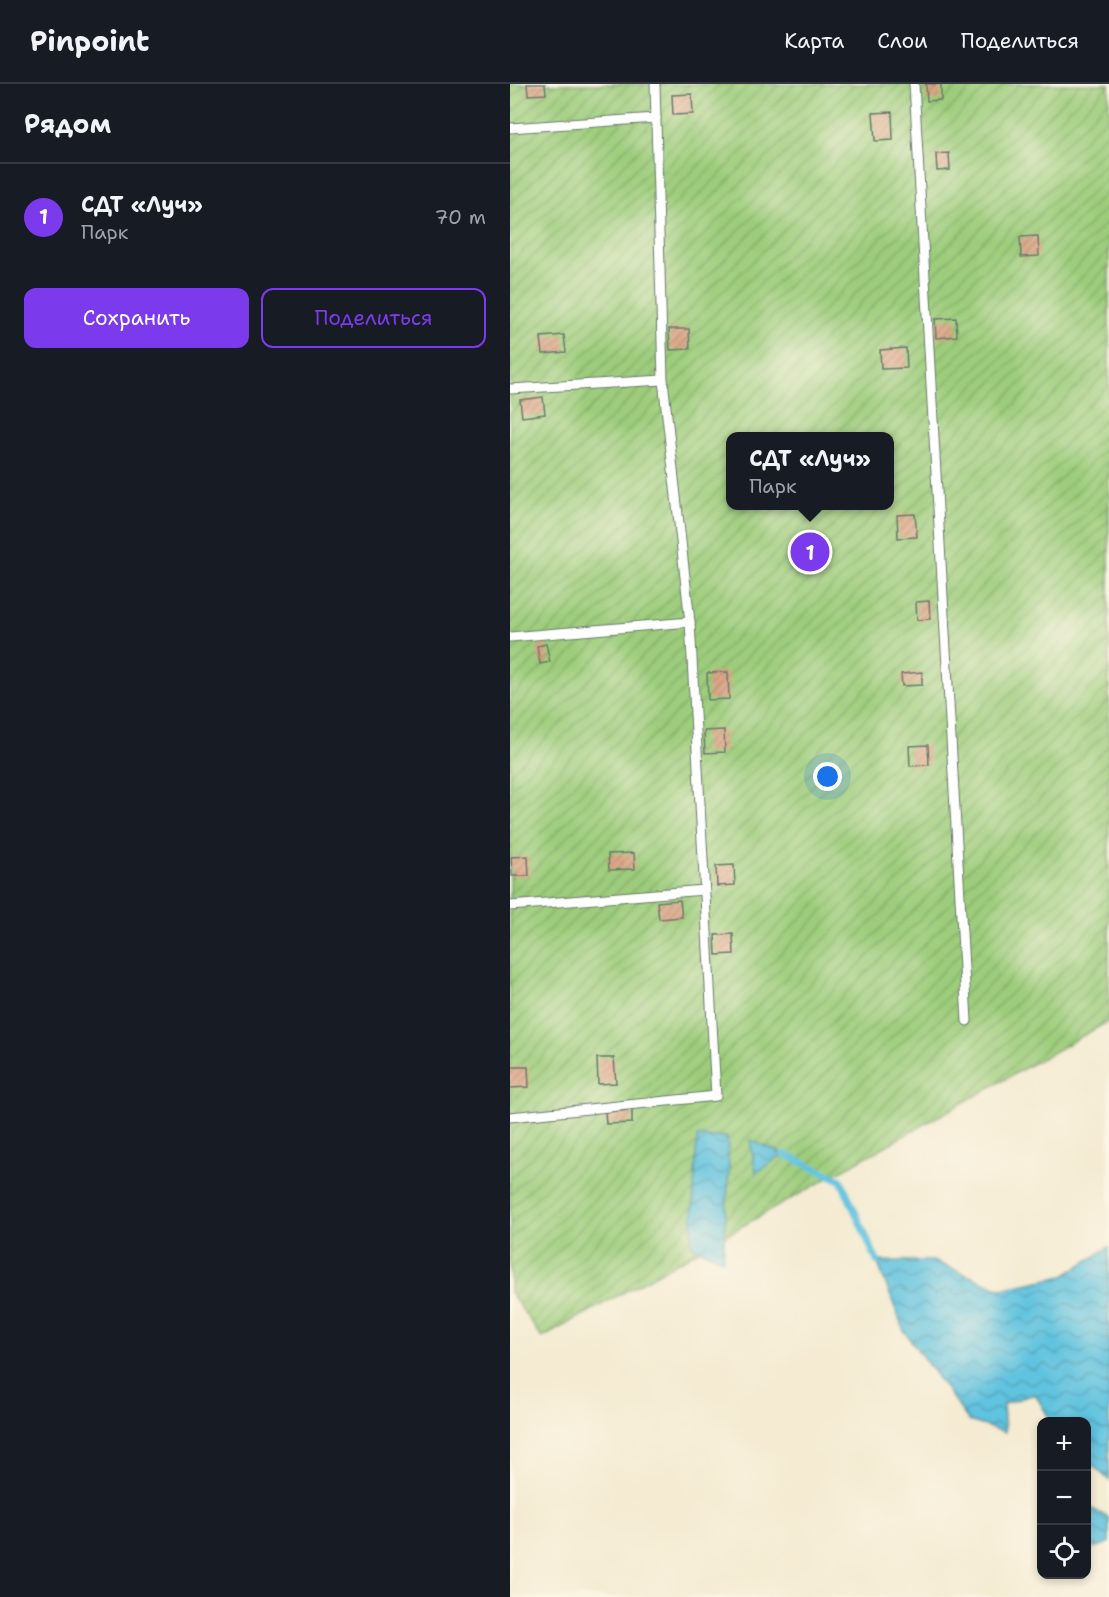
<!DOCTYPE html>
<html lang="ru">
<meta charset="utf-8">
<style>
:root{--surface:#171b24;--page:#242831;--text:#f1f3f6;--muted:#9ea1a6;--line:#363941;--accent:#7c3aed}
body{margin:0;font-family:"Shantell Sans",sans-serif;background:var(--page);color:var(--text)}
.controls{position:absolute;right:18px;bottom:18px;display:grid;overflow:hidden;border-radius:12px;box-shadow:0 3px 9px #0003}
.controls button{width:54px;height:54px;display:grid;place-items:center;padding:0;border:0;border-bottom:2px solid var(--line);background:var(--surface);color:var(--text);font:30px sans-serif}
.you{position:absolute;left:318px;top:693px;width:21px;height:21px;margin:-15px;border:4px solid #fff;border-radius:50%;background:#1a73e8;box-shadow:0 0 0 9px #1a73e833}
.badge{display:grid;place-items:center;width:39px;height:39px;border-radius:50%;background:var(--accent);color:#fff;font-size:20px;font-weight:700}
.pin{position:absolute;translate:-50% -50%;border:3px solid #fff;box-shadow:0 2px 6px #0006}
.popup{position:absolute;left:216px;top:348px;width:168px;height:78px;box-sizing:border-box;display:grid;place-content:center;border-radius:12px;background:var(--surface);filter:drop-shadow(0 2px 4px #0005);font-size:20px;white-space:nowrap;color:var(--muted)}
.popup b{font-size:22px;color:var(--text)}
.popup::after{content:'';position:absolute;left:50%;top:100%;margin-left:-12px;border:12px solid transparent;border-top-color:var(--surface)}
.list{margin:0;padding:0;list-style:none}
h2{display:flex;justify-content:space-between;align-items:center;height:78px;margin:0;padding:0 24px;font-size:26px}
h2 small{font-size:20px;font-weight:400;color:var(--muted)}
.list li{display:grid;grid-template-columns:39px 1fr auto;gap:18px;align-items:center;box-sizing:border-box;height:108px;padding:0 24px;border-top:2px solid var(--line)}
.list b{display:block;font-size:22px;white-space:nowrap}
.list p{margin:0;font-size:20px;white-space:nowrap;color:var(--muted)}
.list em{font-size:20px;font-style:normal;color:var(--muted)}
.actions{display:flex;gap:12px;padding:18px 24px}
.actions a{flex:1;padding:14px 0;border:2px solid var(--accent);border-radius:12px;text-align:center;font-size:21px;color:var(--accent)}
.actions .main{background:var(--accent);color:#fff}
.icon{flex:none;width:33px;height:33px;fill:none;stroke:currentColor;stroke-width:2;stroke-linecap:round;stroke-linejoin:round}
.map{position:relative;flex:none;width:599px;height:1513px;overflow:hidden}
header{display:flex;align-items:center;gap:36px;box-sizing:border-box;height:84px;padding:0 30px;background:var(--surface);border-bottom:2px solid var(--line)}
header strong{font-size:28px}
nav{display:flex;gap:33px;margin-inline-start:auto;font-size:21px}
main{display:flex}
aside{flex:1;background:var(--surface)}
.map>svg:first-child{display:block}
</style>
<header>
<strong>Pinpoint</strong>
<nav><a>Карта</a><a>Слои</a><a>Поделиться</a></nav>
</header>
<main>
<aside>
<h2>Рядом<small></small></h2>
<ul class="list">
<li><span class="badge">1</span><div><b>СДТ «Луч»</b><p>Парк</p></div><em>70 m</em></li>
</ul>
<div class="actions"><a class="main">Сохранить</a><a>Поделиться</a></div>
</aside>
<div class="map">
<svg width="599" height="1513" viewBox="0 0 599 1513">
<defs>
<pattern id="garden-furrows" width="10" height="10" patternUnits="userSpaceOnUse" patternTransform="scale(1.5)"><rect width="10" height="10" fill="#9dcd7b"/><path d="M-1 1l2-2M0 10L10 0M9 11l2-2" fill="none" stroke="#7fa866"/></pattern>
<pattern id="water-waves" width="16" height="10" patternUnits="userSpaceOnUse" patternTransform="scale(1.5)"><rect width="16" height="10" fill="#61c3df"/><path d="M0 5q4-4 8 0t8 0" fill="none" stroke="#4fa0b6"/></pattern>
<pattern id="building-hatch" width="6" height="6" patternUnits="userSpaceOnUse" patternTransform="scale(1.5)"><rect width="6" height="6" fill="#dda787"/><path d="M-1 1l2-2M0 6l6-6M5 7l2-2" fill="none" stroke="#b3896f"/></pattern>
</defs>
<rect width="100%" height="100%" fill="#fcf5e5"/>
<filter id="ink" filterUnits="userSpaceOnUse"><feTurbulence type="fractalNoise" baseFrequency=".0167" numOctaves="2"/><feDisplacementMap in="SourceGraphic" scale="12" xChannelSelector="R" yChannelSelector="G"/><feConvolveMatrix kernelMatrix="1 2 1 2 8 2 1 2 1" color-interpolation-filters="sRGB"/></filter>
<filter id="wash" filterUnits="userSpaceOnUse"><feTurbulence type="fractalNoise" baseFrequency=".008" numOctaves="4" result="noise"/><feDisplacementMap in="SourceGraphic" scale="24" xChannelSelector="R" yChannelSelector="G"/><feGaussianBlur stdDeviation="1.35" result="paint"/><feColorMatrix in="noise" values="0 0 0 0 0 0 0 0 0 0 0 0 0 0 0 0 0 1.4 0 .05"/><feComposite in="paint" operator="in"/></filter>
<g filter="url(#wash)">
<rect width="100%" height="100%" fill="#f4ebd2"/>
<path fill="url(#garden-furrows)" stroke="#5e8558" stroke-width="1.5" fill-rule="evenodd" d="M0,0H599V937L32,1254L0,1208ZM220,352H380V422H220Z"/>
<g fill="url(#water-waves)" stroke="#40808a" stroke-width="1.5">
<path d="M187,1053H217L219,1085L213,1176L181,1161Z"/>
<path d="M240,1056L274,1070L246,1089Z"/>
<path d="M599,1163V1396L577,1376L576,1338L541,1337L525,1310L493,1320L495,1348L459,1337L394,1247L367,1177H423L491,1205L554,1192Z"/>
<path d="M577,1422L599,1434V1459L584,1464L577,1455Z"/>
</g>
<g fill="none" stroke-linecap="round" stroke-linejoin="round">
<path stroke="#61c3df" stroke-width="7" d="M274,1070L331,1096L367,1177"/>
</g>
<g id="blocks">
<g fill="url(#building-hatch)">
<path d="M17,0H35L36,10L18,11Z"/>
<path d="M416,0H431V16L417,17Z"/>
<path d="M182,10L183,30L163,31L162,11Z"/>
<path d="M382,28L383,56L365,57L363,29Z"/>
<path d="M439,69L440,86L427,87L426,70Z"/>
<path d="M528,152L529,172L511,173L510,153Z"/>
<path d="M446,234L447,252L426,254L425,235Z"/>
<path d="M159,245H179L180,265L160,266Z"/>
<path d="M54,251L56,268L33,270L31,253Z"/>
<path d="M396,264L397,284L371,285L370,266Z"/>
<path d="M33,313L35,330L12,333L10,316Z"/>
<path d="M405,430L407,453L388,454L387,431Z"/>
<path d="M419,517L420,535L407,536L406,518Z"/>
<path d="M36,560L40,578L30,580L27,562Z"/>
<path d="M218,588L219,615L198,616L197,589Z"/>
<path d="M412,588V601L392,602L391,590Z"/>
<path d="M214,646L215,668L195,669L194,647Z"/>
<path d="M418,661L419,681L400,682L399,662Z"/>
<path d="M124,769L125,785L99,786L98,770Z"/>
<path d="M18,772L19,792H2L1,773Z"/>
<path d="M224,781L225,801L207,802L206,782Z"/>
<path d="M170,816L172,833L149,835L147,818Z"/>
<path d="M223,850L224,870L206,871L205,851Z"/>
<path d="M87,974H104L106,999L88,1000Z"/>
<path d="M0,983H18L19,1003L0,1004Z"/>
<path d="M122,1026V1039L96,1040L95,1028Z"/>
</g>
</g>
</g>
<g filter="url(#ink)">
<use href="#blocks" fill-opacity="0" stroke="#6a7a6b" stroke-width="1.5"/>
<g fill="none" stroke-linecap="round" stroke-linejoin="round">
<defs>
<g id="lane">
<path d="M404,0L457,937"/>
<path d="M0,44L146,34"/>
<path d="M0,305L153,296"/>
<path d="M0,553L180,538"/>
<path d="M0,822L194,806"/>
<path d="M0,1033L206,1012L180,538L153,296L145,0"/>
</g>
</defs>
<use href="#lane" stroke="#6a7a6b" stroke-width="11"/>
<use href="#lane" stroke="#fff" stroke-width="9"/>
</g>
</g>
</svg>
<div class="controls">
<button>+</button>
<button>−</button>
<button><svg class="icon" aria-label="locate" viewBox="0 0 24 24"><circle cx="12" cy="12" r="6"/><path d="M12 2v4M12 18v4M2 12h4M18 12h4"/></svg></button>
</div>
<div class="you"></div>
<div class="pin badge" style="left:300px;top:468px">1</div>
<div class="popup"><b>СДТ «Луч»</b>Парк</div>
</div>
</main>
